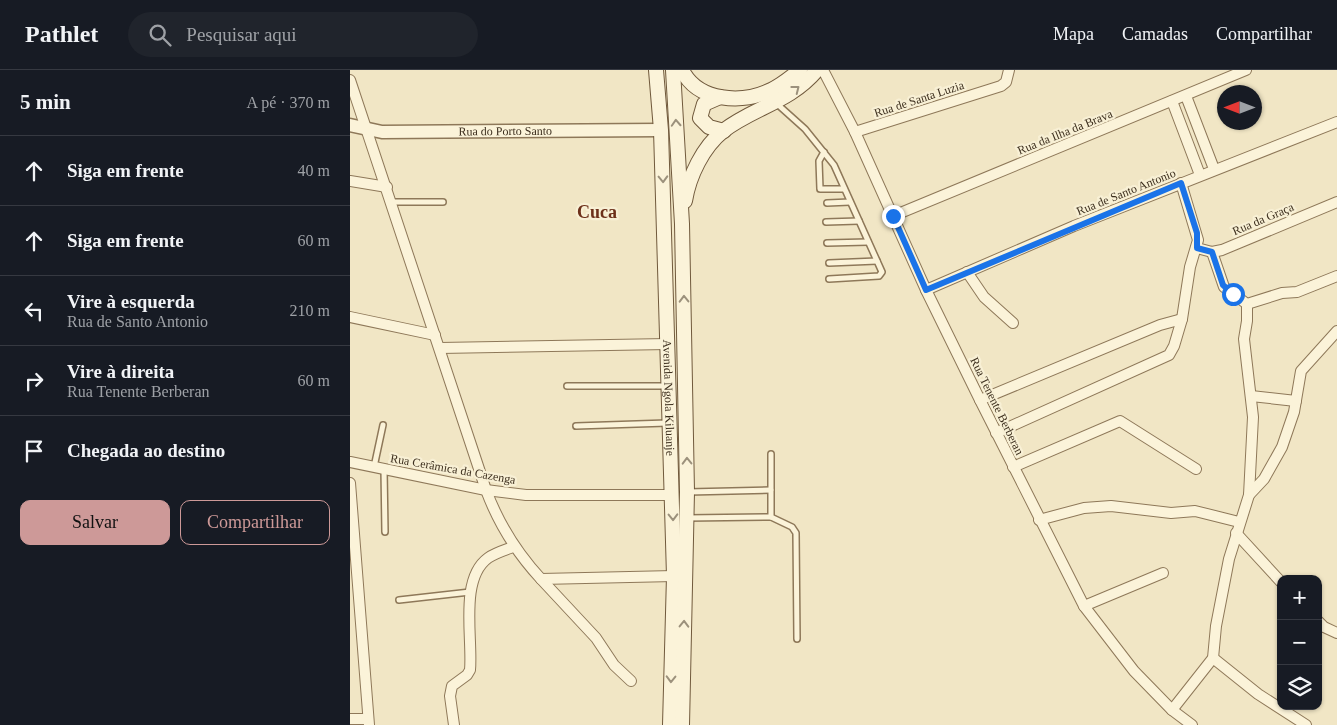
<!DOCTYPE html>
<html lang="pt">
<meta charset="utf-8">
<style>
:root{--surface:#171b24;--page:#20242c;--text:#f1f3f6;--muted:#9ea1a6;--line:#363941;--accent:#cd9998}
body{margin:0;font-family:"Times New Roman",serif;background:var(--page);color:var(--text)}
.controls{position:absolute;right:15px;bottom:15px;display:grid;overflow:hidden;border-radius:10px;box-shadow:0 1px 4px #0004}
.controls button{width:45px;height:45px;display:grid;place-items:center;padding:0;border:0;border-bottom:1px solid var(--line);background:var(--surface);color:var(--text);font:25px sans-serif}
.compass{position:absolute;left:867px;top:15px;width:45px;height:45px;border-radius:50%;background:var(--surface);box-shadow:0 1px 4px #0004;rotate:270deg}
.stop{position:absolute;width:15px;height:15px;margin:-11px;border:4px solid #1a73e8;border-radius:50%;background:#fff}
.stop.end{background:#1a73e8;border-color:#fff;box-shadow:0 1px 5px #0008}
.list{margin:0;padding:0;list-style:none}
h2{display:flex;justify-content:space-between;align-items:center;height:65px;margin:0;padding:0 20px;font-size:21px}
h2 small{font-size:16px;font-weight:400;color:var(--muted)}
.list li{display:grid;grid-template-columns:32px 1fr auto;gap:15px;align-items:center;box-sizing:border-box;height:70px;padding:0 20px;border-top:1px solid var(--line)}
.list b{display:block;font-size:19px;white-space:nowrap}
.list p{margin:0;font-size:16px;white-space:nowrap;color:var(--muted)}
.list em{font-size:16px;font-style:normal;color:var(--muted)}
.actions{display:flex;gap:10px;padding:15px 20px}
.actions a{flex:1;padding:11px 0;border:1px solid var(--accent);border-radius:10px;text-align:center;font-size:18px;color:var(--accent)}
.actions .main{background:var(--accent);color:#111}
.icon{flex:none;width:28px;height:28px;fill:none;stroke:currentColor;stroke-width:2;stroke-linecap:round;stroke-linejoin:round}
.map{position:relative;flex:none;width:987px;height:655px;overflow:hidden}
header{display:flex;align-items:center;gap:30px;box-sizing:border-box;height:70px;padding:0 25px;background:var(--surface);border-bottom:1px solid var(--line)}
header strong{font-size:24px}
nav{display:flex;gap:28px;margin-inline-start:auto;font-size:18px}
.search{width:350px;height:45px;background:var(--page);display:flex;align-items:center;gap:12px;box-sizing:border-box;padding:0 18px;border-radius:28px;color:var(--muted);font-size:19px}
main{display:flex}
aside{flex:1;background:var(--surface)}
.map>svg:first-child{display:block}
</style>
<header>
<strong>Pathlet</strong>
<div class="search"><svg class="icon" aria-label="search" viewBox="0 0 24 24"><circle cx="10" cy="10" r="6"/><path d="M15 15l6 6"/></svg>Pesquisar aqui</div>
<nav><a>Mapa</a><a>Camadas</a><a>Compartilhar</a></nav>
</header>
<main>
<aside>
<h2>5 min<small>A pé · 370 m</small></h2>
<ul class="list">
<li><svg class="icon" aria-label="ahead" viewBox="0 0 24 24"><path d="M12 20V5M6 11l6-6 6 6"/></svg><div><b>Siga em frente</b></div><em>40 m</em></li>
<li><svg class="icon" aria-label="ahead" viewBox="0 0 24 24"><path d="M12 20V5M6 11l6-6 6 6"/></svg><div><b>Siga em frente</b></div><em>60 m</em></li>
<li><svg class="icon" aria-label="left" viewBox="0 0 24 24"><path d="M17 20v-9H6M10 6l-5 5 5 5"/></svg><div><b>Vire à esquerda</b><p>Rua de Santo Antonio</p></div><em>210 m</em></li>
<li><svg class="icon" aria-label="right" viewBox="0 0 24 24"><path d="M7 20v-9h11M14 6l5 5-5 5"/></svg><div><b>Vire à direita</b><p>Rua Tenente Berberan</p></div><em>60 m</em></li>
<li><svg class="icon" aria-label="arrive" viewBox="0 0 24 24"><path d="M6 21V4h12l-3 4 3 4H6"/></svg><div><b>Chegada ao destino</b></div></li>
</ul>
<div class="actions"><a class="main">Salvar</a><a>Compartilhar</a></div>
</aside>
<div class="map">
<svg width="987" height="655" viewBox="0 0 987 655">
<rect width="100%" height="100%" fill="#f1e6c5"/>
<g fill="none" stroke-linecap="round" stroke-linejoin="round">
<defs>
<g id="service">
<path d="M426,33L455,59L484,95L532,202L529,206L479,209"/>
<path d="M474,82L469,91L470,119H494"/>
<path d="M41,132H93"/>
<path d="M477,133L500,132"/>
<path d="M476,152L509,151"/>
<path d="M477,173L518,172"/>
<path d="M479,193L527,191"/>
<path d="M217,316H316"/>
<path d="M226,356L317,353"/>
<path d="M421,384V447L442,457L446,463L447,569"/>
<path d="M24,397L33,355"/>
<path d="M34,399L35,462"/>
<path d="M338,422L421,420"/>
<path d="M337,448L421,447"/>
<path d="M49,530L120,522"/>
</g>
<g id="minor">
<path d="M473,0L505,62L576,220L630,330L734,536L784,601L822,640L842,655"/>
<path d="M0,10L136,420C149,455 166,482 191,509L324,506"/>
<path d="M836,26L864,99"/>
<path d="M822,31L850,105"/>
<path d="M505,62L651,16L656,12L659,0"/>
<path d="M0,111L37,117"/>
<path d="M543,146L896,0"/>
<path d="M847,178L862,182L872,180L987,132"/>
<path d="M862,182L874,217L897,234L932,223L947,222L987,206"/>
<path d="M617,202L634,227L663,253"/>
<path d="M576,220L724,156L987,52"/>
<path d="M897,234V251L894,269L903,347L899,425"/>
<path d="M0,247L85,265"/>
<path d="M90,278L318,274"/>
<path d="M901,326L946,331"/>
<path d="M630,330L810,255L832,249"/>
<path d="M646,363L819,285L824,276L832,249L840,197L848,170L831,113"/>
<path d="M0,392L136,420L176,425H322"/>
<path d="M663,397L770,351L846,399"/>
<path d="M0,413L19,655"/>
<path d="M689,450L734,438L761,436L821,443L845,441L889,452"/>
<path d="M886,463L931,512"/>
<path d="M191,509L246,568L264,595L281,611"/>
<path d="M734,536L813,503"/>
<path d="M968,551L974,557L987,563"/>
<path d="M863,588L908,624L956,655"/>
<path d="M822,640L863,588L866,556L879,489L899,425L914,409L932,377L944,342L951,301L987,261"/>
<path d="M0,649H18"/>
<path d="M104,655L100,626L102,616L117,605L120,600C123,569 109,509 138,488C145,483 155,480 163,477"/>
</g>
<g id="tertiary">
<path id="s1" d="M0,55L32,62L311,60"/>
</g>
<g id="secondary">
<path id="s2" d="M306,0L311,60L324,506L320,655"/>
<path d="M323,0L332,154L337,422L332,655"/>
<path d="M332,0C348,32 392,34 421,20C432,15 441,7 450,0"/>
<path d="M370,27L354,34L350,48L359,57L374,61"/>
<path d="M335,131C339,106 353,77 373,61C404,37 439,33 467,0"/>
</g>
</defs>
<use href="#service" stroke="#8e7859" stroke-width="8"/>
<use href="#minor" stroke="#8e7859" stroke-width="12"/>
<use href="#tertiary" stroke="#8e7859" stroke-width="15"/>
<use href="#secondary" stroke="#70593c" stroke-width="16"/>
<use href="#service" stroke="#fbf3d9" stroke-width="5"/>
<use href="#minor" stroke="#fbf3d9" stroke-width="10"/>
<use href="#tertiary" stroke="#fbf3d9" stroke-width="12"/>
<use href="#secondary" stroke="#fbf3d9" stroke-width="14"/>
</g>
<defs><path id="oneway-chevron" d="M-2-3.5L2.5 0L-2 3.5" fill="none" stroke-width="1.6" stroke-linecap="round" stroke-linejoin="round" transform="scale(1.25)"/></defs>
<g stroke="#9c917c">
<use href="#oneway-chevron" transform="translate(446 19) rotate(-38)"/>
<use href="#oneway-chevron" transform="translate(326 53) rotate(-93)"/>
<use href="#oneway-chevron" transform="translate(313 109) rotate(88)"/>
<use href="#oneway-chevron" transform="translate(334 229) rotate(-91)"/>
<use href="#oneway-chevron" transform="translate(337 391) rotate(-91)"/>
<use href="#oneway-chevron" transform="translate(323 447) rotate(89)"/>
<use href="#oneway-chevron" transform="translate(334 554) rotate(-89)"/>
<use href="#oneway-chevron" transform="translate(321 609) rotate(91)"/>
</g>
<g fill="none" stroke-linecap="round" stroke-linejoin="round">
<path stroke="#1a73e8" stroke-width="6" d="M543,146L576,220L831,113L847,163V178L862,182L873,215L883,224"/>
</g>
<g text-anchor="middle" stroke-width="4.5" stroke-linejoin="round" paint-order="stroke">
<g font-size="12" fill="#3d2f1e" stroke="#f8f0d5">
<text transform="translate(569 29) rotate(-18)" y="4">Rua de Santa Luzia</text>
<text dy="4" stroke="none"><textPath href="#s1" startOffset="156">Rua do Porto Santo</textPath></text>
<text transform="translate(715 62) rotate(-22)" y="4">Rua da Ilha da Brava</text>
<text transform="translate(776 122) rotate(-22)" y="4">Rua de Santo Antonio</text>
<text transform="translate(913 149) rotate(-23)" y="4">Rua da Graça</text>
<text dy="4" stroke="none"><textPath href="#s2" startOffset="328">Avenida Ngola Kiluanje</textPath></text>
<text transform="translate(647 336) rotate(64)" y="4">Rua Tenente Berberan</text>
<text transform="translate(103 399) rotate(10)" y="4">Rua Cerâmica da Cazenga</text>
</g>
<g font-size="18" font-weight="bold" fill="#6d301a" stroke="#f8f0d5">
<text x="247" y="148">Cuca</text>
</g>
</g>
</svg>
<div class="controls">
<button>+</button>
<button>−</button>
<button><svg class="icon" aria-label="layers" viewBox="0 0 24 24"><path d="M12 4l9 5-9 5-9-5zM3 14l9 5 9-5"/></svg></button>
</div>
<svg class="compass" viewBox="-18 -18 36 36"><path d="M0-13l5 13h-10z" fill="#e53935"/><path d="M0 13l5-13h-10z" fill="#9ea1a6"/></svg>
<div class="stop" style="left:883px;top:224px"></div>
<div class="stop end" style="left:543px;top:146px"></div>
</div>
</main>
